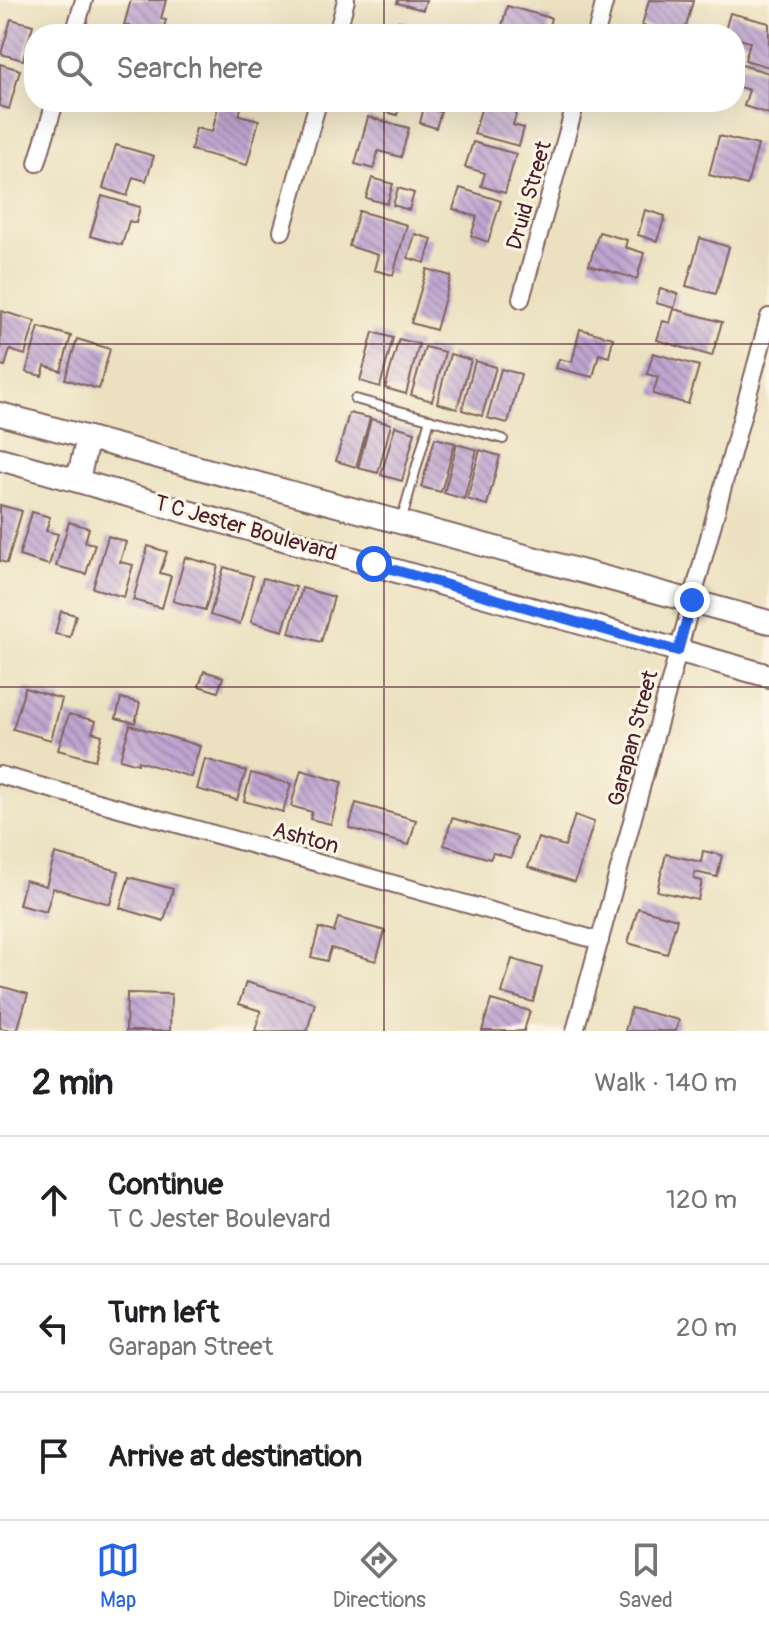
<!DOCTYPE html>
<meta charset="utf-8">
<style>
:root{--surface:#fff;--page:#f2f2f2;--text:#202124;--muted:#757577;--line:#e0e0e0;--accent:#2563eb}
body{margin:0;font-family:Pangolin,sans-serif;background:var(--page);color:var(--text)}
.stop{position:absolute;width:24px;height:24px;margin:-18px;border:6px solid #2563eb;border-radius:50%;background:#fff}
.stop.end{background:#2563eb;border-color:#fff;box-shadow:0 2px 8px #0008}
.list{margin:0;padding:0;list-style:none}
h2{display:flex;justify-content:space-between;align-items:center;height:104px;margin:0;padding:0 32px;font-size:34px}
h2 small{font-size:26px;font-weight:400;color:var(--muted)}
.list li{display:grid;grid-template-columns:52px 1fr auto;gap:24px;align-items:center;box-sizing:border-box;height:128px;padding:0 32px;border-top:2px solid var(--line)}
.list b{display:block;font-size:30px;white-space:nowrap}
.list p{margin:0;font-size:26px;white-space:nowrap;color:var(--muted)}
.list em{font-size:26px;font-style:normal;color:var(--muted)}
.icon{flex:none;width:44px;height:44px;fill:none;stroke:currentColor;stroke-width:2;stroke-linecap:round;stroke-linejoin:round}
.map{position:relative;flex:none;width:769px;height:1031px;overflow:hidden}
.search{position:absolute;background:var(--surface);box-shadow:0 8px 32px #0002;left:24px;right:24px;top:24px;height:88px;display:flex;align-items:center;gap:20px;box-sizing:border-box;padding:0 28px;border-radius:32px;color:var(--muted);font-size:30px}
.sheet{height:488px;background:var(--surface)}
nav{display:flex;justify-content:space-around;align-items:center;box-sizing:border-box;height:112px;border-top:2px solid var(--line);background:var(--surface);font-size:22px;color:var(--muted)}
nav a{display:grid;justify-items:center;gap:4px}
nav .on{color:var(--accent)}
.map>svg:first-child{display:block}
</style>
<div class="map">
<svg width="769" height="1031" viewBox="0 0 769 1031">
<defs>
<pattern id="building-back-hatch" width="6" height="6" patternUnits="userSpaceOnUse" patternTransform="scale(2)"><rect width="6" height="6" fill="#bea5d0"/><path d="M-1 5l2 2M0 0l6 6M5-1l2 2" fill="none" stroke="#9c86a9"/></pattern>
</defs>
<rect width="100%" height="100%" fill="#fcf5e5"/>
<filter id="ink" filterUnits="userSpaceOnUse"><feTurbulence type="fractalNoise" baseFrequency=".0125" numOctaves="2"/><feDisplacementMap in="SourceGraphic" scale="16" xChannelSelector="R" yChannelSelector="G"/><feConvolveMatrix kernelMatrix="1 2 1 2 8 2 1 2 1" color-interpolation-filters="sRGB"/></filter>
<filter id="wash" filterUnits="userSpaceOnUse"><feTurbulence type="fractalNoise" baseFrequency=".006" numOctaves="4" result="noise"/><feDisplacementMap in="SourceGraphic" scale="32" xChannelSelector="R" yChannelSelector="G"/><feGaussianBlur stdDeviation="1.8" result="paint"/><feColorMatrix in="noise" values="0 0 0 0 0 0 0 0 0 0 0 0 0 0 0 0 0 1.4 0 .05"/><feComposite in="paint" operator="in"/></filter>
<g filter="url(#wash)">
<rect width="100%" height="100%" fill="#ebe1c0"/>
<g id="blocks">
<g fill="url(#building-back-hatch)">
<path d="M131,0H166L161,19L166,20L162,34L124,25Z"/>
<path d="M398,0H426L423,10L397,3Z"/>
<path d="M649,0L693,1L684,34H673L642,25Z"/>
<path d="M507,6L551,18L547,34H500Z"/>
<path d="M730,13L769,23V67L745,60L750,42L735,38V34H724Z"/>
<path d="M11,19L33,25L23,60L1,54Z"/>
<path d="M399,21L421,28L420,34H395Z"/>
<path d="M735,63L769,73V114L744,106L749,90L735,86Z"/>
<path d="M0,64L20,70L9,109L0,106Z"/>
<path d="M219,102H243L239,115L259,120L247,165L191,150L196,128L212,132Z"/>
<path d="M376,102H401L397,115L374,109Z"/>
<path d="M483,102L517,112L513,125L524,128L519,146L474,134Z"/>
<path d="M424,107L441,112L436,128L420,123Z"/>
<path d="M368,117L409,128L401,157L378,151L374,169L355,164Z"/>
<path d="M719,136L758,145L747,185L709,175Z"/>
<path d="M473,142L516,154L505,193L481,186L485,173L465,167Z"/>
<path d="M116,145L154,156L146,181L133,177L127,196L103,188Z"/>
<path d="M372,178L393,184L387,204L366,198Z"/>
<path d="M398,188L414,193L409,210L393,205Z"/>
<path d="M460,188L501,201L488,242L471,236L477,217L453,209Z"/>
<path d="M102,196L140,207L136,223L129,221L122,245L90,236Z"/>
<path d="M645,210L665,216L657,241L638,235Z"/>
<path d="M359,211L407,225L393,275L374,270L378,255L349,246Z"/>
<path d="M599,232L627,240L625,247L644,253L637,279L589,265Z"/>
<path d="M415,234L432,239L425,263L408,258Z"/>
<path d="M700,238L729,247L716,294L686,286Z"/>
<path d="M427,269L451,276L436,330L411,323Z"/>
<path d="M660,289L678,294L674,308L656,303Z"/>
<path d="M674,309L722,322L712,356L657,340L663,321L670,323Z"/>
<path d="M1,311L35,321L25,355L10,350L5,366L0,365Z"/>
<path d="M39,327L71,336L61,371L45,366L42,376L26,372Z"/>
<path d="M580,329L613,338L609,357L599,354L593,377L556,368L559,359L572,362Z"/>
<path d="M373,332L393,338L380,387L360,381Z"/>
<path d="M77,339L110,349L99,389L65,379Z"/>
<path d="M399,339L419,344L406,394L385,388Z"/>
<path d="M425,347L445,352L432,401L411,395Z"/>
<path d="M653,353L699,366L688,404L653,394L658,377L647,374Z"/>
<path d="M450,354L471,360L457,409L437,403Z"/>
<path d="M475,361L496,367L482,416L462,410Z"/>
<path d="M501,369L521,374L508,423L487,418Z"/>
<path d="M349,413L370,418L356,467L336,461Z"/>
<path d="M371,419L391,424L378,473L358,468Z"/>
<path d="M395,426L415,432L402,481L381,475Z"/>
<path d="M435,438L455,443L441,492L421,487Z"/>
<path d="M457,444L477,450L464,499L444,493Z"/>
<path d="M480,450L500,456L487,505L467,499Z"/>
<path d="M0,505L22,511L7,563L0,561Z"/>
<path d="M32,512L50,517L46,531L58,534L49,565L19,556Z"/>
<path d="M69,522L89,528L85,542L95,544L86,574L56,566Z"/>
<path d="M108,536L126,542L120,562L133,565L124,597L93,588Z"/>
<path d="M148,546L167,552L160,573L171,576L162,608L133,600Z"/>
<path d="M185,557L218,566L205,610L173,601Z"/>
<path d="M224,567L253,576L240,624L210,615Z"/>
<path d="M263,578L296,587L283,631L251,622Z"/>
<path d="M302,588L334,597L321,642L289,633Z"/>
<path d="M61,611L76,615L70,637L55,634Z"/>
<path d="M204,671L223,677L218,692L199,686Z"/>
<path d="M25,688L62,699L51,740L13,729Z"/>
<path d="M121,698L140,703L135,723L116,718Z"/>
<path d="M69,714L96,721L92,732L102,735L95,760L58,750Z"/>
<path d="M130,725L200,746L191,777L138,761V764L120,759Z"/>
<path d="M205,759L246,771L237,800L197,789Z"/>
<path d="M301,770L342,782L331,824L310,819L312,812L291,806Z"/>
<path d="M251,773L291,784L283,812L244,801Z"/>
<path d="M356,803L416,820L409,845L349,828Z"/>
<path d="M575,815L594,822L575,882L528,867L538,838L565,846Z"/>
<path d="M452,818L517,837L511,858L493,853L490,859L444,845Z"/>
<path d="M703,851L722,855L717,877L695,872L694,879L702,881L698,900L657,891L666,854L701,862Z"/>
<path d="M55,854L119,871L110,904L53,888L46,912L19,905L25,880L46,886Z"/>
<path d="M129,877L173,889L164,921L120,908Z"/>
<path d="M638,908L677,919L667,954L628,943Z"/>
<path d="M338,918L385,931L376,961L331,948L327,961L311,957L319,928L334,932Z"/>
<path d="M512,959L542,968L533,1002L502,993Z"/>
<path d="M246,982L315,1003L307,1031H255L261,1011L239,1004Z"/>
<path d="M0,986L28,994L17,1031L0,1028Z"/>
<path d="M127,993L171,994L170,1031H126Z"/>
<path d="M491,1000L530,1011L524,1031H482Z"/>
<path d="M631,1008L679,1020L676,1031H625Z"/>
</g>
</g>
</g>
<g filter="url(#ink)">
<use href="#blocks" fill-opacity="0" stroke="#82635f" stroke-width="2"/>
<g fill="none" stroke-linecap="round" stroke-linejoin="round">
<defs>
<g id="service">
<path d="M355,399L503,439"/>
<path d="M401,522L430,419"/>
</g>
<g id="minor">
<path d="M74,34L84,0"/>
<path d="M337,34L346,0"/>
<path d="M596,34L605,0"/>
<path d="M37,163L55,102"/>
<path d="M282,231L318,102"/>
<path d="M521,299L576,102"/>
<path d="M0,775L600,941"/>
<path d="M575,1031L769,317"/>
</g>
<g id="secondary">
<path d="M0,414L769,622"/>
<path d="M0,459L769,676"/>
<path d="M78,479L88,438"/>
</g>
</defs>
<use href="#service" stroke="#82635f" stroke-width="12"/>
<use href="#minor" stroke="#82635f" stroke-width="20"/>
<use href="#secondary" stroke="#82635f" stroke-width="26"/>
<use href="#service" stroke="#fff" stroke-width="8"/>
<use href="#minor" stroke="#fff" stroke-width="16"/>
<use href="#secondary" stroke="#fff" stroke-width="22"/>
</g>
</g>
<g fill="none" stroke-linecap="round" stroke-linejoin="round" filter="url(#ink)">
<path stroke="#2563eb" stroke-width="10" d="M374,564L678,651L692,600"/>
</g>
<path fill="none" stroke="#4a1f2b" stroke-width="2" stroke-opacity="0.55" d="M384,0V34M384,102V1031M0,344H769M0,687H769"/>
<g text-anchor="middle" stroke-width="6" stroke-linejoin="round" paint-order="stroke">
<g font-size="22" fill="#4a1f2b" stroke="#fcf5e5">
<text transform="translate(528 195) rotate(-74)" y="8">Druid Street</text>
<text transform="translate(246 527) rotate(16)" y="8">T C Jester Boulevard</text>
<text transform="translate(632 738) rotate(-75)" y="8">Garapan Street</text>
<text transform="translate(306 837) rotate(15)" y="8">Ashton</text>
</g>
</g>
</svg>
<div class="stop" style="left:374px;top:564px"></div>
<div class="stop end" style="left:692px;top:600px"></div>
<div class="search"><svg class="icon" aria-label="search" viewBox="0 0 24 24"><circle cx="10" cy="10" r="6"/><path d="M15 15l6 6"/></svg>Search here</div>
</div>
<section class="sheet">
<h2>2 min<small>Walk · 140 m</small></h2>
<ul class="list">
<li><svg class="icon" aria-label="ahead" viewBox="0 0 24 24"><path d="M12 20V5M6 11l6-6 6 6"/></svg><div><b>Continue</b><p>T C Jester Boulevard</p></div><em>120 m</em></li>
<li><svg class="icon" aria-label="left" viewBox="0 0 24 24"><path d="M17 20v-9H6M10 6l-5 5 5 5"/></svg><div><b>Turn left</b><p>Garapan Street</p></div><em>20 m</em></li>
<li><svg class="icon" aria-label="arrive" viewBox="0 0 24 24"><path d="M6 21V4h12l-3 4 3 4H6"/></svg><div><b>Arrive at destination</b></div></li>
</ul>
</section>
<nav>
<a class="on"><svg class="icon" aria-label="map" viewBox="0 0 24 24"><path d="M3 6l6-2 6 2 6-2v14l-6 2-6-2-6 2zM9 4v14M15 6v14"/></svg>Map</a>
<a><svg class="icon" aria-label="directions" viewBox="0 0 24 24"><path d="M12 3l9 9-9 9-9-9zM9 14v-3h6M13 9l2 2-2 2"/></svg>Directions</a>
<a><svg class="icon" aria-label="saved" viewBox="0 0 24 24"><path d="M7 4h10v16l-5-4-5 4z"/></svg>Saved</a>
</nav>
